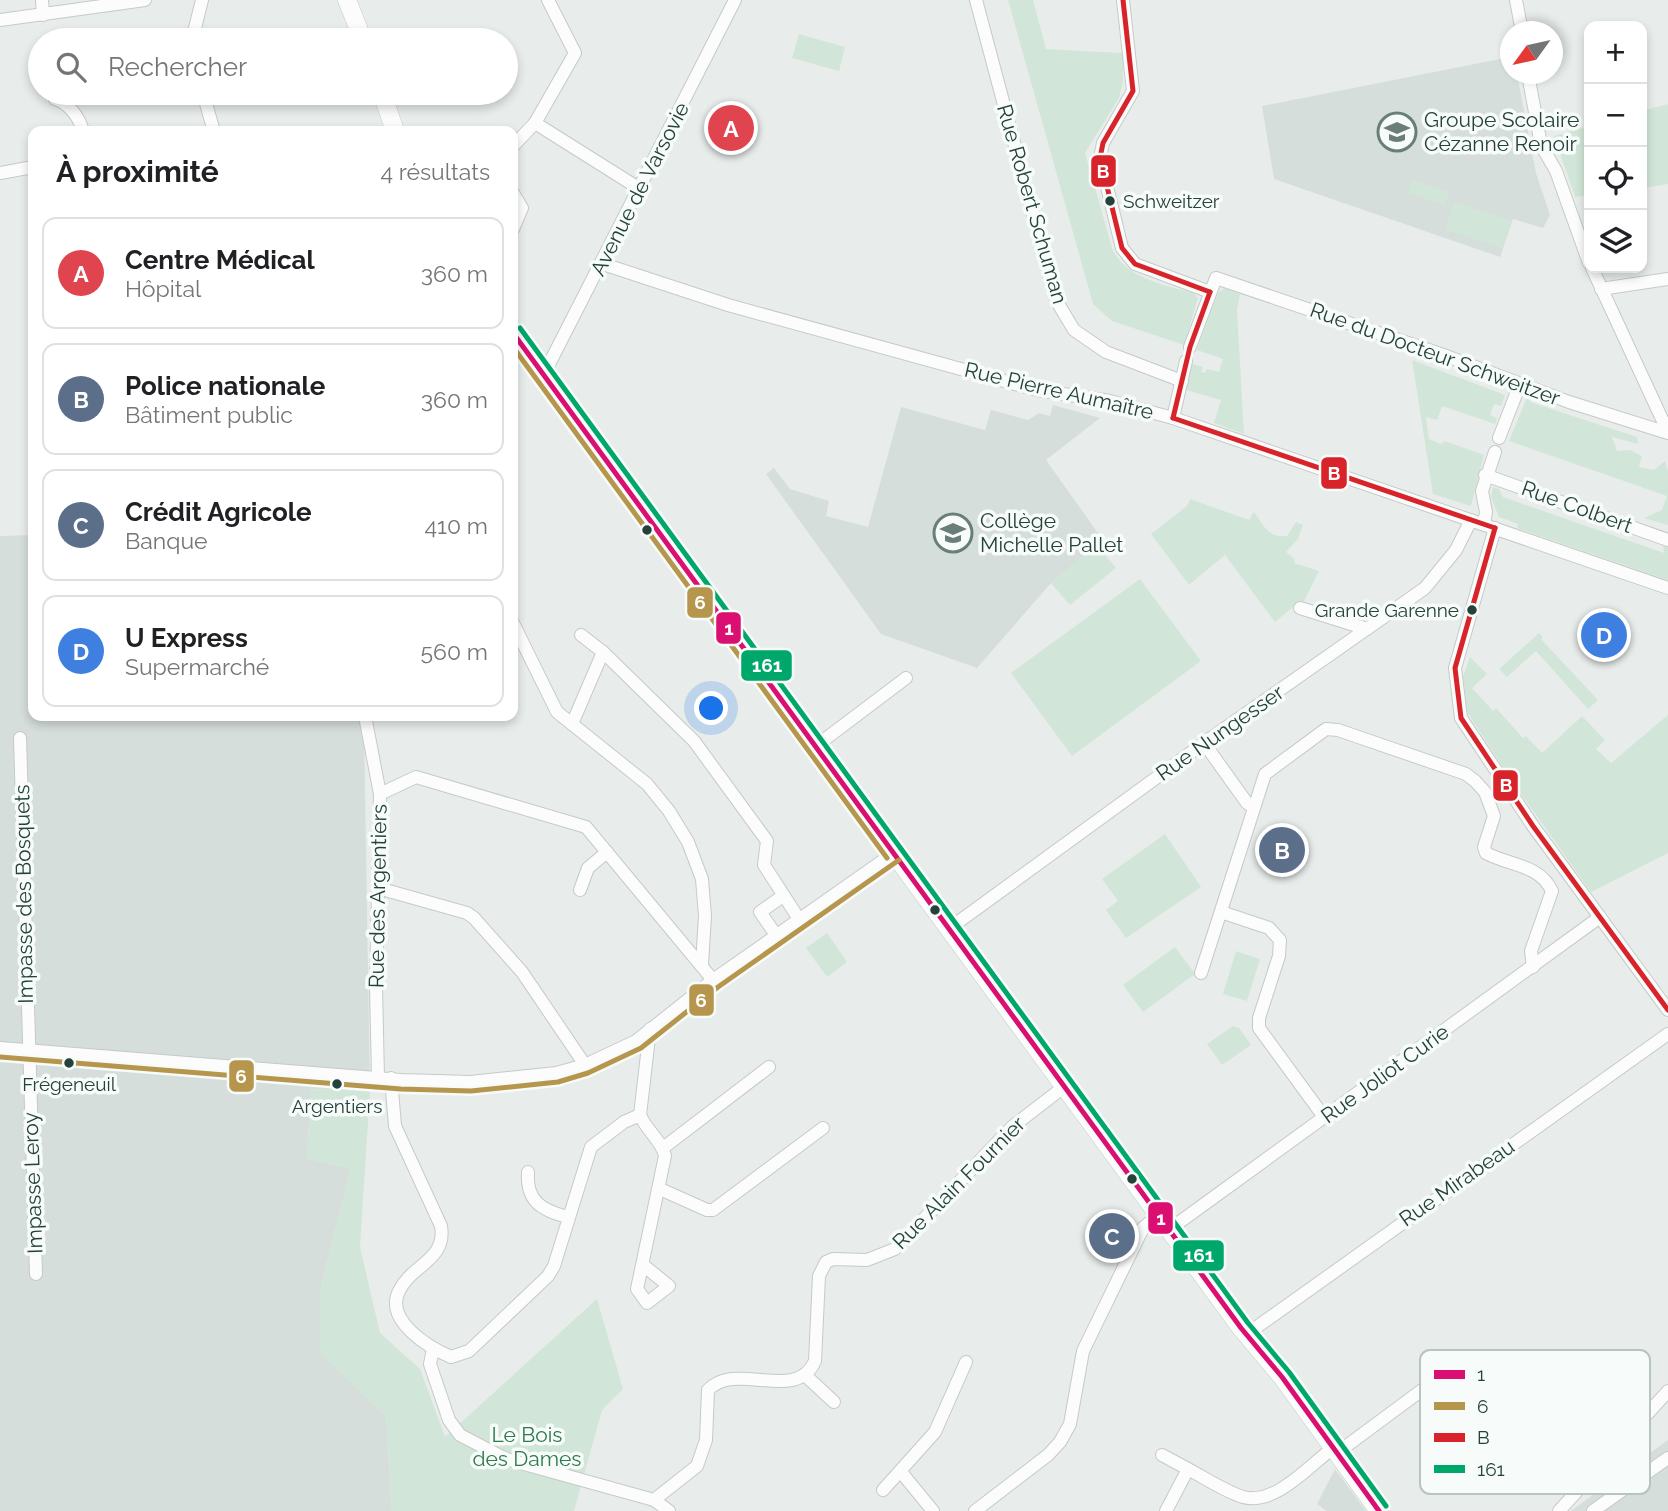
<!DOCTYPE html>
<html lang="fr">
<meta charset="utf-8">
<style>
:root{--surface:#fff;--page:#f6f6f6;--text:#202124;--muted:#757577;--line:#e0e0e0;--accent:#697e78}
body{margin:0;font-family:Raleway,sans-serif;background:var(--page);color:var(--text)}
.controls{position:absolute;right:21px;top:21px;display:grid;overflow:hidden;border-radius:14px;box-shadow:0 4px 10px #0003}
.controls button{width:63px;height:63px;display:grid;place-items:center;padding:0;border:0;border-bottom:2px solid var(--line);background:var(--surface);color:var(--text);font:35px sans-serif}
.compass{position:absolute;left:1500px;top:21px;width:63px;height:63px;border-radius:50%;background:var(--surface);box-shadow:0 4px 10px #0003;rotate:237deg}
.you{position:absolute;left:712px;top:709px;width:24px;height:24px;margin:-18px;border:5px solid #fff;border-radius:50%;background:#1a73e8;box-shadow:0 0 0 10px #1a73e833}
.badge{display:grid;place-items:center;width:46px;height:46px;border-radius:50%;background:var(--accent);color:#fff;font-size:23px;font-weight:700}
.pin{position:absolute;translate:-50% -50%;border:4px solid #fff;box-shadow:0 2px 7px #0006}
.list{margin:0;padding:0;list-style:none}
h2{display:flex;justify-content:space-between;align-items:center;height:91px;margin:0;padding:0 28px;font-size:30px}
h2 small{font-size:23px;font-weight:400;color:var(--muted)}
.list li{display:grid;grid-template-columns:46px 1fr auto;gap:21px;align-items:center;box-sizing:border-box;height:112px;margin:0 14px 14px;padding:0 14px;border:2px solid var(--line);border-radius:14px}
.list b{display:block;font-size:26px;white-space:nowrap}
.list p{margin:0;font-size:23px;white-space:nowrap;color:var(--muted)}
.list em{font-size:23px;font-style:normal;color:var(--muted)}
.icon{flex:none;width:38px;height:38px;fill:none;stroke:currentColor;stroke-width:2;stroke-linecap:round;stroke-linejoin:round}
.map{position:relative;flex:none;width:1668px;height:1511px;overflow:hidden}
.search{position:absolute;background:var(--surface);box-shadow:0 4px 10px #0003;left:28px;top:28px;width:490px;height:77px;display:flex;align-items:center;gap:18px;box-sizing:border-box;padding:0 24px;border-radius:38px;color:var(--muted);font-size:26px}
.panel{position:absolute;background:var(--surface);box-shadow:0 4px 10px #0003;left:28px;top:126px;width:490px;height:595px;border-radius:14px}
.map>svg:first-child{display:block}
</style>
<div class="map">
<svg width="1668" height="1511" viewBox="0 0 1668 1511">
<rect width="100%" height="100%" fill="#e8edeb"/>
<g fill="#d6dedb">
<path d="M1510,57V74H1517L1536,173L1550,215L1543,228L1513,219L1500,257L1274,179L1262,106Z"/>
<path d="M1053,405L1100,418L1046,460L1103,540L1051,583L977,668L881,634L766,474L774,468L790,489L829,501L826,516L868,527L901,407L985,430L991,410L1028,420L1039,413L1050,416Z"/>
<path d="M33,535V716H361L364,725L370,1091L311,1089L307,1158L351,1169L320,1292V1352L386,1416L392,1511H0V536Z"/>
<path d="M1668,1440V1511H1571Z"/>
<path d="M1335,1469L1366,1511H1327L1317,1504Z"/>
</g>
<g fill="#d1e6d8">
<path d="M1008,0H1033L1046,49L1123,53V81L1119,98L1085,153L1113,251C1130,280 1163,284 1193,293L1198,298L1184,345L1112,321L1093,304Z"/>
<path d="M799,34L845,47L839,71L792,58Z"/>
<path d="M1668,104V184L1642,188V111Z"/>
<path d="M1589,126V195L1575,197L1554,136Z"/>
<path d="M1412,180L1449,192L1445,205L1408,193Z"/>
<path d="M1454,202L1511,221L1502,248L1445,229Z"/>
<path d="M1225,288L1240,294L1237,310L1244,434L1214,423L1221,400L1186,390L1192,364L1203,367L1201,372L1205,373L1207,369L1219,372L1223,359L1197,350L1218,293Z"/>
<path d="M1412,360L1505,395L1501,406L1494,404L1490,415L1497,418L1495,424L1442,406L1437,420L1426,417L1429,439L1441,444L1445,441L1484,455L1471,506L1433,494Z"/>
<path d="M1528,395L1530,402L1637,437L1638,444L1612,437L1617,451L1630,450L1642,456L1639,467L1654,470L1665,461L1668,471V525L1644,518L1662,510L1667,496L1509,441Z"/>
<path d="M1493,487L1499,489L1503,497L1664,553L1663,544L1668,546V580L1517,528L1518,524L1499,517L1491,497Z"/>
<path d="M1190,499L1249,520L1254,512C1264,525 1267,538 1287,536L1296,522L1303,525L1298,539L1286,552L1295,559L1294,563L1319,571L1303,603L1300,601L1275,622L1225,555L1189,585L1151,534L1187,506Z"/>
<path d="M1097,545L1116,568L1070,605L1051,583Z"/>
<path d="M1140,579L1201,661L1072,756L1011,673Z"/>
<path d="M1539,633L1543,637L1541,639L1598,700L1588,709L1536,651L1507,677L1499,669Z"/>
<path d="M1470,657L1487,674L1472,688L1493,711L1496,708L1523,738L1526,736L1542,753L1582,716L1605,740L1596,749L1611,763L1668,715V853L1591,892L1513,783L1467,712L1463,677Z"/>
<path d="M1165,834L1201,887L1126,938L1106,910L1118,901L1102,879Z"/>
<path d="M827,933L847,962L827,977L806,948Z"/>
<path d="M1175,947L1195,974L1143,1012L1123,985Z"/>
<path d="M1236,951L1260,959L1247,1001L1223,994Z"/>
<path d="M1233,1026L1239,1028L1251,1045L1222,1065L1207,1044Z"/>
<path d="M311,1089L370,1091L360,1247L380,1333L420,1369L445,1437L597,1299L623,1389L602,1410L574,1511H392L386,1416L320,1353V1292L351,1169L307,1158Z"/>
</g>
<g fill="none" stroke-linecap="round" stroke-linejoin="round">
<defs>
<g id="street">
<path d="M42,0L43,15"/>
<path d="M548,0L575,53L535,123L640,189"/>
<path d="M976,0L1056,300L1074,330L1106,352L1182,381"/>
<path d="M1123,0L1133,91L1103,143L1100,158L1122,248L1135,264L1210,292"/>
<path d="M1516,0L1522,32"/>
<path d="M0,20L145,0"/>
<path d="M192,40L202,0"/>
<path d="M1528,74L1541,145L1556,171L1589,263"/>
<path d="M203,93L213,128L211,131"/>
<path d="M55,99C69,103 79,117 83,131"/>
<path d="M513,146L535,123"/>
<path d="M0,173L33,167"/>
<path d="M513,193L522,208L513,229"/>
<path d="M603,264L728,305L1037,390L1110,401L1173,418L1668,588"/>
<path d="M1592,268L1668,432"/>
<path d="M1601,289L1668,279"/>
<path d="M1190,347L1216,278L1449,357L1569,402L1668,433"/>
<path d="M543,376L735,0"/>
<path d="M1173,418L1186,361"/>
<path d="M1499,438L1520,384"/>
<path d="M1485,475L1668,540"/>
<path d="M1484,524L1486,512L1482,491L1495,452"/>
<path d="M1495,528L1455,668L1461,718L1533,826L1668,1010"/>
<path d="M1300,608L1367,629"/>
<path d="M513,623L557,712L647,784L669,811L688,842L702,879L705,916L702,964"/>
<path d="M581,635L603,652"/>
<path d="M365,716L380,794L376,987L378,1077"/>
<path d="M572,724L603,652L694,741L767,841L764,865L799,919"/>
<path d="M20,738L36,1274"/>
<path d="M1204,743L1247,803L1254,807"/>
<path d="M816,746L906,678"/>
<path d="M380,794L416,777L586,827L713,980"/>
<path d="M378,888L467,913L474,918L522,972L585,1065"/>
<path d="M580,890L588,868L607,852"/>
<path d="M1221,912L1269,928L1280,940L1279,956L1259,1018V1028L1324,1117"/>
<path d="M950,928L1204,743L1425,588L1456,550L1471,520"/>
<path d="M776,935L760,912L783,896"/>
<path d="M1201,973L1265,774L1326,729L1338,730L1466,774L1475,781L1485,792L1494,816L1484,847L1486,853C1510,866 1539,864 1552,891L1531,951L1533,967"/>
<path d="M0,1048L401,1080L470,1082L556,1073L585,1065L636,1041L713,980L894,853"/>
<path d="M391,1078L395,1126L441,1226C447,1260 411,1265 399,1291C384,1321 430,1348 451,1357L469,1351L548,1276L554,1266L591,1147L624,1122L640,1115"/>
<path d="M663,1148L769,1067"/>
<path d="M528,1172C526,1201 541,1210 567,1217"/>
<path d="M660,1189L707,1210H713L823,1128"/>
<path d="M1170,1229L1600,917"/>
<path d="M643,1265L669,1286L647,1303L637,1289L665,1156C662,1141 646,1130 640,1115L650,1029"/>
<path d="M1247,1334L1668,1034"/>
<path d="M433,1349L430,1364L449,1420L460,1435L506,1459L654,1500L697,1466L706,1440L708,1390C737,1360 796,1404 815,1361L819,1276L826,1262L833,1259L867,1260L895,1249L1012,1127L1065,1086"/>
<path d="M806,1376L834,1402"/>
<path d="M1337,1453L1426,1387"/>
<path d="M1162,1455L1188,1469"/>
<path d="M1600,1465L1606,1481L1627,1487"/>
<path d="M901,1472L933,1511"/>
<path d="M883,1490L935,1432L966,1362"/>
<path d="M654,1500L669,1511"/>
<path d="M975,1511L1048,1455L1060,1442L1070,1424L1083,1351L1143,1228L1159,1214"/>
<path d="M1166,1511L1188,1469C1205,1478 1224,1491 1243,1497C1275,1506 1310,1465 1333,1448"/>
<path d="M1559,1511L1668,1391"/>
<path d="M1593,1511L1668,1458"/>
</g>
<g id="secondary">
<path d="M347,0L363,40"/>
<path d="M382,93L395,131"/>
<path d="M513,333L1241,1328L1282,1377L1379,1511"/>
</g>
</defs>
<use href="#street" stroke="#c5cac8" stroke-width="14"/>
<use href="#secondary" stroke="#c3cbc8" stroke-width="19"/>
<use href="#street" stroke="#fcfcfc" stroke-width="12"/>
<use href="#secondary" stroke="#fcfcfc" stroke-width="18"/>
<defs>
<path id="bus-1" d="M513,333L1241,1328L1282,1377L1379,1511"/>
<g id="bus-2">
<path d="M513,347L887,858"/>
<path d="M0,1057L401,1089L471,1091L558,1082L588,1073L641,1048L718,987L899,860"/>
</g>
<g id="bus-3">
<path d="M1123,0L1133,91L1103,143L1100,158L1122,248L1135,264L1210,292"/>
<path d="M1173,418L1495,528"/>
<path d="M1173,418L1190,347L1210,292"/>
<path d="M1495,528L1455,668L1461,718L1533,826L1668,1010"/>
</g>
<path id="bus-4" d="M520,328L1248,1323L1289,1372L1386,1506"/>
</defs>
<use href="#bus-1" stroke="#f7fbf9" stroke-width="10"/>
<use href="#bus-2" stroke="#f7fbf9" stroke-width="10"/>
<use href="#bus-3" stroke="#f7fbf9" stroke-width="10"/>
<use href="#bus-4" stroke="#f7fbf9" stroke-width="10"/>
<use href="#bus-1" stroke="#da0f71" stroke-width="5"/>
<use href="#bus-2" stroke="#b6964c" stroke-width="5"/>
<use href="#bus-3" stroke="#d8232a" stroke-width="5"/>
<use href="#bus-4" stroke="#00a76b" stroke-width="5"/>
</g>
<defs>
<symbol id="school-ring" viewBox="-11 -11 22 22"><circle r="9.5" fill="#f7fbf9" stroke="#697e78" stroke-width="1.5"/><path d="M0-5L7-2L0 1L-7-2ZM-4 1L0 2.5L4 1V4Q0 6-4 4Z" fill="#697e78"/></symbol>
</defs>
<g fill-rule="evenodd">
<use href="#school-ring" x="1375" y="110" width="44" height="44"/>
<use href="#school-ring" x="931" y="511" width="44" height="44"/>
</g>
<g fill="#24423a" stroke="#f7fbf9" stroke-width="2.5">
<circle cx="1110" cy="201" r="6"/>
<circle cx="647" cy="530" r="6"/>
<circle cx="1472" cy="610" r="6"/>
<circle cx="935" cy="910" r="6"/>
<circle cx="69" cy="1063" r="6"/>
<circle cx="337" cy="1084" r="6"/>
<circle cx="1132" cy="1179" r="6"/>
</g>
<g text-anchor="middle" stroke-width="7" stroke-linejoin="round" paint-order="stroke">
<g font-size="19" fill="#24423a" stroke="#f7fbf9">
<text x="1123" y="208" text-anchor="start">Schweitzer</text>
<text x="1459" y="617" text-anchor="end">Grande Garenne</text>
<text x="69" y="1091">Frégeneuil</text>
<text x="337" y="1113">Argentiers</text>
</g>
<g font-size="21" fill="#24423a" stroke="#f7fbf9" text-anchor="start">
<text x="1424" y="127">Groupe Scolaire<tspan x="1424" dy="24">Cézanne Renoir</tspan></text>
<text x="980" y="528">Collège<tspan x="980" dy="24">Michelle Pallet</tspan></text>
</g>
<g font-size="21" fill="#24423a" stroke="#f7fbf9">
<text transform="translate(640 189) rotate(-63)" y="7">Avenue de Varsovie</text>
<text transform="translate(1032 204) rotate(74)" y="7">Rue Robert Schuman</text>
<text transform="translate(1435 354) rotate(20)" y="7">Rue du Docteur Schweitzer</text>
<text transform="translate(1059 391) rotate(13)" y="7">Rue Pierre Aumaître</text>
<text transform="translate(1577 507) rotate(20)" y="7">Rue Colbert</text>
<text transform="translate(1220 733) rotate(-35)" y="7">Rue Nungesser</text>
<text transform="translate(24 894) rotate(-91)" y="7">Impasse des Bosquets</text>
<text transform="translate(378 896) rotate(-89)" y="7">Rue des Argentiers</text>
<text transform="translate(1385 1074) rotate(-36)" y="7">Rue Joliot Curie</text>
<text transform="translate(33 1183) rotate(-92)" y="7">Impasse Leroy</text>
<text transform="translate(959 1183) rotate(-45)" y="7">Rue Alain Fournier</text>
<text transform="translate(1457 1183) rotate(-35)" y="7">Rue Mirabeau</text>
</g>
<g font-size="21" fill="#2d7a4b" stroke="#f7fbf9">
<text x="527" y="1442">Le Bois<tspan x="527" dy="24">des Dames</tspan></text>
</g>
</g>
<rect x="1420" y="1350" width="230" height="144" rx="10" fill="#f7fbf9" stroke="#b8c4c0" stroke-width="2"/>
<rect x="1434" y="1370" width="31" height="9" fill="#da0f71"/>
<rect x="1434" y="1402" width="31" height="8" fill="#b6964c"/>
<rect x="1434" y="1433" width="31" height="9" fill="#d8232a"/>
<rect x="1434" y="1465" width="31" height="8" fill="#00a76b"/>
<g font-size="19" fill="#24423a">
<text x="1477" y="1381">1</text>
<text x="1477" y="1413">6</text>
<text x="1477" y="1444">B</text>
<text x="1477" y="1476">161</text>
</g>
<g stroke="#f7fbf9" stroke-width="2.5">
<rect x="1090" y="154" width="27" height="34" rx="7" fill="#d8232a"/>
<rect x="1320" y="456" width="28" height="34" rx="7" fill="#d8232a"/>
<rect x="686" y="586" width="28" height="33" rx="7" fill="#b6964c"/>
<rect x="715" y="611" width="27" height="34" rx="7" fill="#da0f71"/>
<rect x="740" y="649" width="53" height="33" rx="7" fill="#00a76b"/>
<rect x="1492" y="769" width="27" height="33" rx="7" fill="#d8232a"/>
<rect x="688" y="983" width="27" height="34" rx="7" fill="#b6964c"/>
<rect x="228" y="1059" width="27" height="34" rx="7" fill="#b6964c"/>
<rect x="1147" y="1201" width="27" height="34" rx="7" fill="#da0f71"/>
<rect x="1172" y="1239" width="53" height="33" rx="7" fill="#00a76b"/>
</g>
<g font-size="19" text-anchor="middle" font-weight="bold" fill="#fff">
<text x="1103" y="178">B</text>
<text x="1334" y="480">B</text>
<text x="700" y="609">6</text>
<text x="729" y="635">1</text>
<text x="767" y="672">161</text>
<text x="1506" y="792">B</text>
<text x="701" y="1007">6</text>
<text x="241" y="1083">6</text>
<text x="1161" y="1225">1</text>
<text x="1199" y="1262">161</text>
</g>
</svg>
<div class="controls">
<button>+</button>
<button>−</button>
<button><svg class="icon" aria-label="locate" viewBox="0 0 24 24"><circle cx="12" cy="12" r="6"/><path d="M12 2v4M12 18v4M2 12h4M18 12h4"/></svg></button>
<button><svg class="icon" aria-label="layers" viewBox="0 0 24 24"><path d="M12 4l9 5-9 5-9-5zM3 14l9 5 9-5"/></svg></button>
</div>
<svg class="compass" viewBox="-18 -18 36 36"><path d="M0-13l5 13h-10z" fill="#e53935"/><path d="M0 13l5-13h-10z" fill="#757577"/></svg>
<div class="you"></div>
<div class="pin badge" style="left:731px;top:128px;background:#e0444e">A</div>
<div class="pin badge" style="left:1282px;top:850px;background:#5c6f8a">B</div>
<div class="pin badge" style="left:1112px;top:1236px;background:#5c6f8a">C</div>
<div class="pin badge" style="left:1604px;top:635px;background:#3f7fe0">D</div>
<div class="search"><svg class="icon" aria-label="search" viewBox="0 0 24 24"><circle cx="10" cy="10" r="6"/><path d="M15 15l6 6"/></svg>Rechercher</div>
<section class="panel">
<h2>À proximité<small>4 résultats</small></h2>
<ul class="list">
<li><span class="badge" style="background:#e0444e">A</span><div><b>Centre Médical</b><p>Hôpital</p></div><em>360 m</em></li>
<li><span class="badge" style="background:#5c6f8a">B</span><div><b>Police nationale</b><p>Bâtiment public</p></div><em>360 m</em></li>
<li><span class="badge" style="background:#5c6f8a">C</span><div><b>Crédit Agricole</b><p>Banque</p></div><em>410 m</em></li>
<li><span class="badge" style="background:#3f7fe0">D</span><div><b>U Express</b><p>Supermarché</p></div><em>560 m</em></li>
</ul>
</section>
</div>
